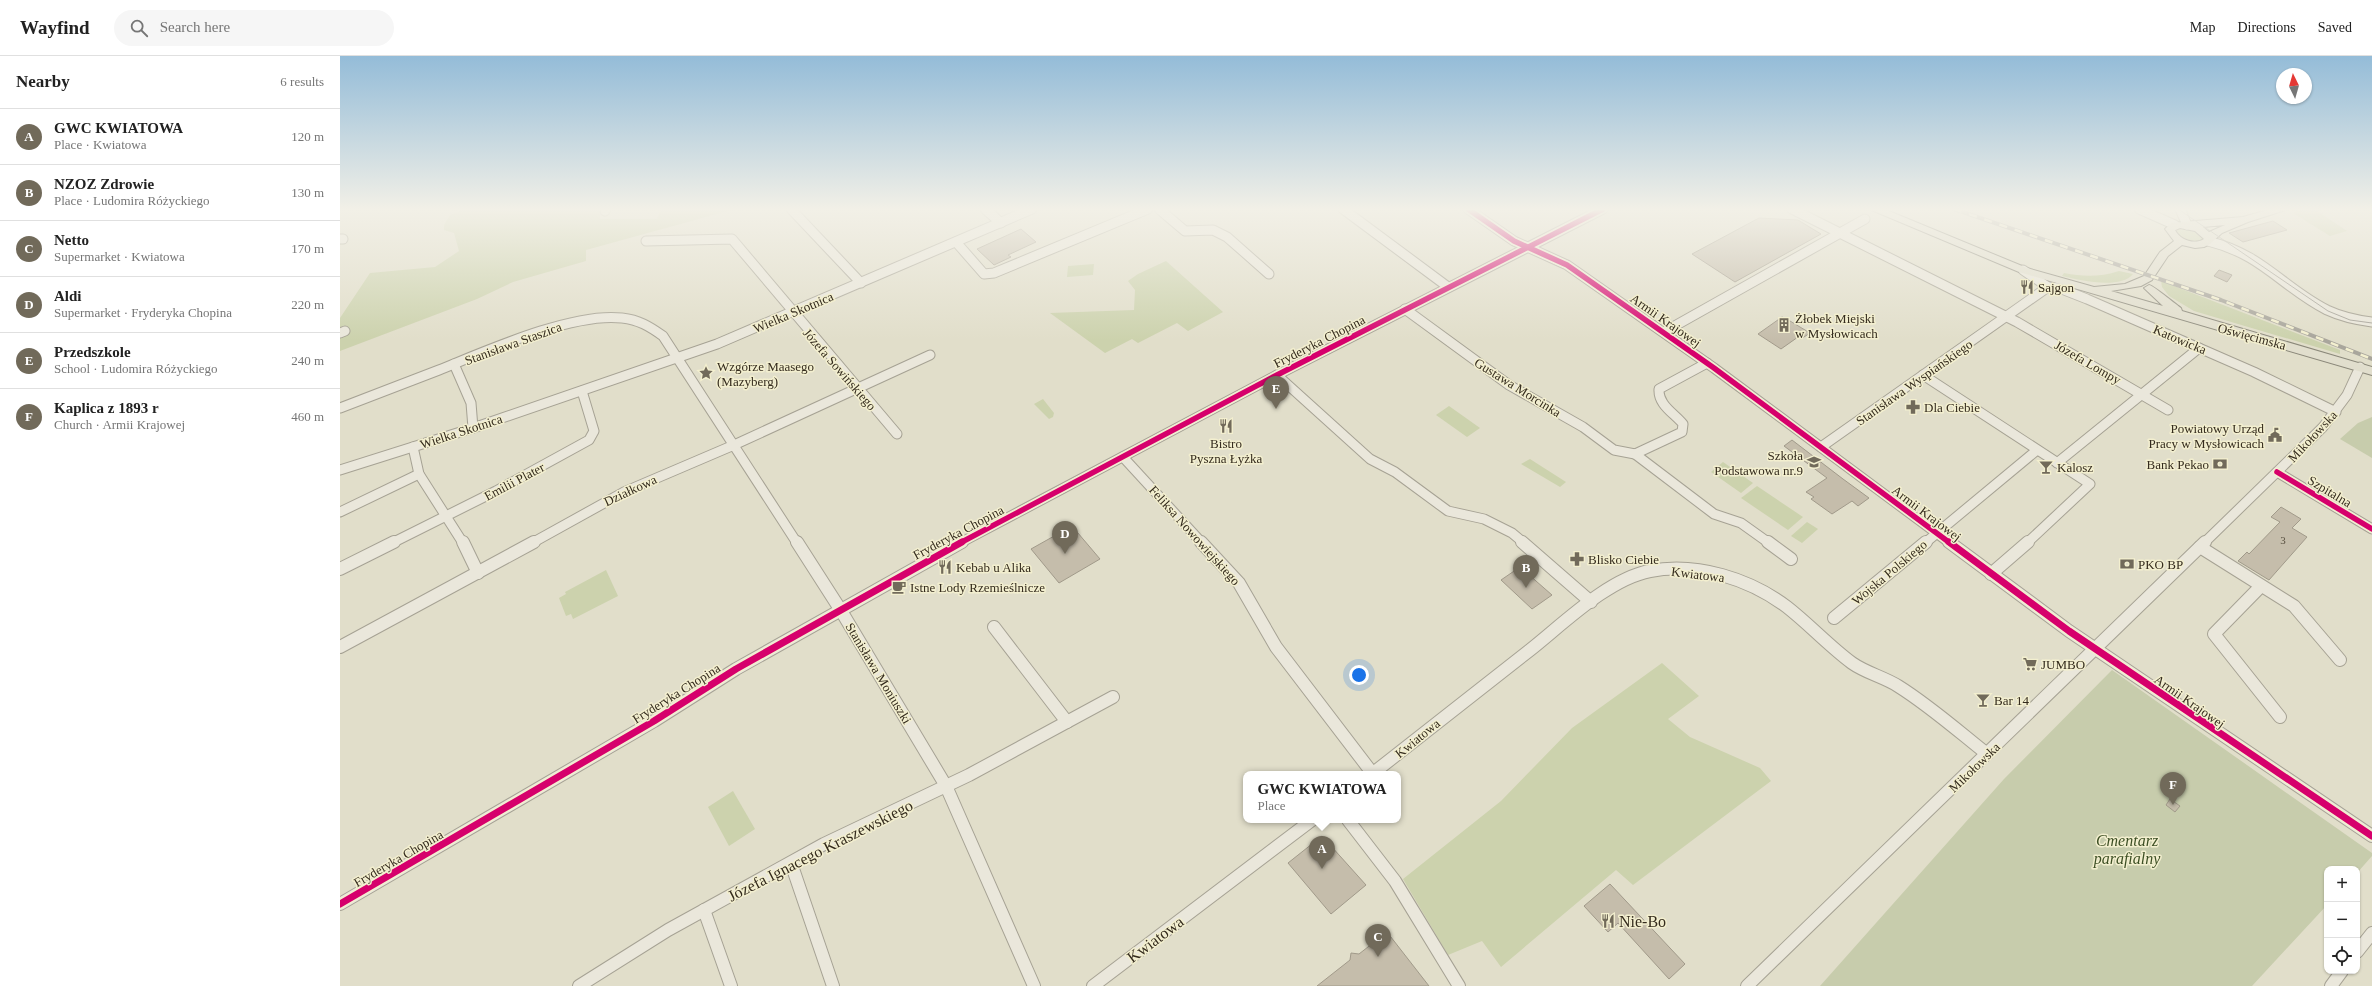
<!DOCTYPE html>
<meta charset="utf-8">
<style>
:root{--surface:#fff;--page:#f6f6f6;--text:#222;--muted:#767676;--line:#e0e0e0;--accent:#716a5a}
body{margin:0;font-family:"Times New Roman",serif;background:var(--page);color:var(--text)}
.controls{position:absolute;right:12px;bottom:12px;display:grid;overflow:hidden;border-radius:8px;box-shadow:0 1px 3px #0004}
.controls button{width:36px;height:36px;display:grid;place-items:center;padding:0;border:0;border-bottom:1px solid var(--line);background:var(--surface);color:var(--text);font:20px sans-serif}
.compass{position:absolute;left:1936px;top:12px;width:36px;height:36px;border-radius:50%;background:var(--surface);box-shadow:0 1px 3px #0004;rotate:355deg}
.you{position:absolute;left:1019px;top:619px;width:14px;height:14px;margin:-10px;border:3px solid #fff;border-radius:50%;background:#1a73e8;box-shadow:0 0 0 6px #1a73e833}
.badge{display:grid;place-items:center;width:26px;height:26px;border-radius:50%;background:var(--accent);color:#fff;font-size:13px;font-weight:700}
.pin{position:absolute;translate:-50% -33px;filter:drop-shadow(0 1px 2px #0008)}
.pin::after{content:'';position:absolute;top:21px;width:14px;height:12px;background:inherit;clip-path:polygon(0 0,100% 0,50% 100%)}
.popup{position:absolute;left:903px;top:715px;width:158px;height:52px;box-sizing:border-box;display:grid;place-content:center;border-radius:8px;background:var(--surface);filter:drop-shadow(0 1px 3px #0005);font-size:13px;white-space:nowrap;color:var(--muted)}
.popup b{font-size:15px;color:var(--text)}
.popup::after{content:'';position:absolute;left:50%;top:100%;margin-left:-8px;border:8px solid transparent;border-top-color:var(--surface)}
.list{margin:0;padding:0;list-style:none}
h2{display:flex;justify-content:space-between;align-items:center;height:52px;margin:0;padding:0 16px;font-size:17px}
h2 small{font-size:13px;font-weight:400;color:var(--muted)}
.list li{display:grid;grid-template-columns:26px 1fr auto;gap:12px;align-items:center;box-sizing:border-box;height:56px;padding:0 16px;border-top:1px solid var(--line)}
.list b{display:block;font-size:15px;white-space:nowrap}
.list p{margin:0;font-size:13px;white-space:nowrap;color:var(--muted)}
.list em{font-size:13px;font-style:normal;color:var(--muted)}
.icon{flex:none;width:22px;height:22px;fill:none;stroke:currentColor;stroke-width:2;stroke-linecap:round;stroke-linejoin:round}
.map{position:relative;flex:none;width:2032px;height:930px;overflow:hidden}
header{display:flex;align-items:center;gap:24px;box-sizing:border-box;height:56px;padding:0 20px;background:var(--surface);border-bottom:1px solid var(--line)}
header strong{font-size:19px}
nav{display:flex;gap:22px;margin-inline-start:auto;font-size:14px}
.search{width:280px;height:36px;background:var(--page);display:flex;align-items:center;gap:10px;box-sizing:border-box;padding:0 14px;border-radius:22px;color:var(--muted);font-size:15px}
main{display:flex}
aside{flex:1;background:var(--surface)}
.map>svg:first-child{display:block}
</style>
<header>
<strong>Wayfind</strong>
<div class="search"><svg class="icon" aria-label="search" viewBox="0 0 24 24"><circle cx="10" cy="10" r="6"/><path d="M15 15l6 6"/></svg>Search here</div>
<nav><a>Map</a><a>Directions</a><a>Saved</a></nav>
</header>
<main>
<aside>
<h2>Nearby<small>6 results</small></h2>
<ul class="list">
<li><span class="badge">A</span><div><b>GWC KWIATOWA</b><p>Place · Kwiatowa</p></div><em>120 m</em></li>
<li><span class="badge">B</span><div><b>NZOZ Zdrowie</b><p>Place · Ludomira Różyckiego</p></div><em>130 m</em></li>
<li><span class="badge">C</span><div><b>Netto</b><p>Supermarket · Kwiatowa</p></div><em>170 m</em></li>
<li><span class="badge">D</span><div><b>Aldi</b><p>Supermarket · Fryderyka Chopina</p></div><em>220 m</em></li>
<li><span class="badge">E</span><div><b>Przedszkole</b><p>School · Ludomira Różyckiego</p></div><em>240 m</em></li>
<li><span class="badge">F</span><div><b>Kaplica z 1893 r</b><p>Church · Armii Krajowej</p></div><em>460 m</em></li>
</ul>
</aside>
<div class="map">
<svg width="2032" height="930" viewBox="0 0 2032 930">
<rect width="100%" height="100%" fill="#e1deca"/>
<g fill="#ccd2ad">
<path d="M125,153H260V163H317L321,153H395L246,194V205L173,226L137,243L0,295V262L30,217L95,211L119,195L114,177L104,174V169L110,159Z"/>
<path d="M1964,153H1974L2007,175L1990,180L1953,157Z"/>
<path d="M1838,171L1861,176L1864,183C1852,191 1840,184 1834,174Z"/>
<path d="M826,205L883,256L848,275L837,267L798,287L792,283L765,297L710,257L794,254L795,234L788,225L798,218Z"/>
<path d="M754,208L753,219L727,221L728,210Z"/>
<path d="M1779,215L1793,218C1780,234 1739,224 1722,220L1724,217C1744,221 1760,221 1779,215Z"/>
<path d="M1821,225L2000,294V298L1854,255L1829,240L1822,231Z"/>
<path d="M703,343L714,357L713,361L709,363L694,348Z"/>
<path d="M1109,350L1140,372L1127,381L1096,359Z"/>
<path d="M1190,403L1226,426L1220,431L1181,408Z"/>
<path d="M1383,406L1413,427L1401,437L1371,416Z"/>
<path d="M1417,430L1463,461L1448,474L1401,442Z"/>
<path d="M1467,466L1478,473L1462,487L1451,480Z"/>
<path d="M266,514L278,540L233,563L231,558L226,560L219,542L226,538L225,536Z"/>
<path d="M1322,607L1359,640L1328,663L1350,681L1420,712L1431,725L1293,829L1276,814L1161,911L1142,885L1108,899L1063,823L1161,745L1232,672Z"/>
<path d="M393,735L415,773L389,790L368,751Z"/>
</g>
<g fill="#c7ccac">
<path d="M2032,361V402L2000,383L2018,367Z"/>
<path d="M1772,614L2032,797V800L2017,817V813H1987V849L1912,930H1480L1664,723Z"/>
</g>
<g fill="#c5bdab" stroke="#a19a8a">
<path d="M1419,162L1458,164L1481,178L1395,226L1352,198Z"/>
<path d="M1933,165L1947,174L1903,186L1889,177Z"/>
<path d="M681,173L696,186L668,199L671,201L654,209L637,193Z"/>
<path d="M1879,214L1892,219L1887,226L1874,220Z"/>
<path d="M1442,261L1450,265L1470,277L1461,283L1458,281L1441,293L1418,278Z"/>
<path d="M1452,384L1503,423L1529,442L1518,450L1512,445L1492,458L1471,443L1474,441L1466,436L1487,422L1444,390Z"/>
<path d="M1941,451L1961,463L1952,472L1967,481L1929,524L1898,505L1907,496L1909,498L1940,466L1931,461Z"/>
<path d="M732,470L760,503L719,527L691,493Z"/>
<path d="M1180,511L1212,539L1192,553L1161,524Z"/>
<path d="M1830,743L1840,750L1835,756L1826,749Z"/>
<path d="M982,780L1026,829L991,858L948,807Z"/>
<path d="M1270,828L1345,908L1329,923L1278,867L1268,876L1244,850Z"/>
<path d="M1047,876L1089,930H977L1010,904L1011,897L1019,898Z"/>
</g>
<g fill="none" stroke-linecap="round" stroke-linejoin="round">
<defs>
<g id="minor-far1">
<path d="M451,153L521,227"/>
<path d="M645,153L661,167"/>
<path d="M819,153L845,175L873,174L887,181L929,218"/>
<path d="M1003,153L1108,231"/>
<path d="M1128,153L1174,185L1227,209L1374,312L1610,487"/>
<path d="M1452,153L1677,266L1828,354"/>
<path d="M1799,153L1835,169"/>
<path d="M1840,153L1847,169"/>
<path d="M265,155L266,153"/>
<path d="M0,183H3"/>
<path d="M306,185L392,183L557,378"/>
<path d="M1868,185C1922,198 1942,231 1987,254C2002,261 2016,264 2032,266"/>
<path d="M616,186L644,218L654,217L808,153"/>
<path d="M1683,214L1708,231L1719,232L1747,243L1914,316L1996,356"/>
<path d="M1065,253L1169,329L1243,371L1274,394L1295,398L1342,376L1343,368C1334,357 1318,349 1319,333L1367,307"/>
<path d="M1324,276L1525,163"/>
<path d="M0,277L5,275"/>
<path d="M114,308L131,347L133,372"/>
<path d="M937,319L1030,403L1055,416L1108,455L1144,463L1172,477L1184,487"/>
<path d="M1583,319L1750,428L1687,487"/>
<path d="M0,352C33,339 66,327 99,314C146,295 233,256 282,262C299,264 309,270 323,280L457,487"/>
<path d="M73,391L79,418L123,487"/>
<path d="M1481,391L1708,231"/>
<path d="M1295,398L1374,458L1401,467L1429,487"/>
<path d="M783,401L862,487"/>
<path d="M1717,407L1859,292"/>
<path d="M0,414L133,372L377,288L692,153"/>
<path d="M1937,416L2032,473"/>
<path d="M0,456L79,418"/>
<path d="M52,487L156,435L249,384L254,375L242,335"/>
<path d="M192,487L284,436L394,389L590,299"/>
<path d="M620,487L937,319L1263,153"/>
<path d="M1585,487L1697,394"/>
<path d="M1864,487L1983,371L2007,339L2020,311"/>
</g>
<g id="minor">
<path d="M123,486L138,517"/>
<path d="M457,486L500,553L606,730L694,930"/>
<path d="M861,486L899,527L936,591L1033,718"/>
<path d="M1182,486L1251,546"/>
<path d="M1428,486L1451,503"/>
<path d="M1609,486L1729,575L2032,780"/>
<path d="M1860,491L1954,550L2000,604"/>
<path d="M0,513L54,486"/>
<path d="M1651,518L1688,486"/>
<path d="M1921,530L1874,578L1940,661"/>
<path d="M1494,562L1586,486"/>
<path d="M654,571L727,666"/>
<path d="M0,591L194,486"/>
<path d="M1032,718C1085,677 1137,635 1190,594C1223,568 1268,523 1310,515C1357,506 1410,523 1447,551C1470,569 1489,590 1512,607C1526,617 1544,621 1558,630C1590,650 1618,675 1647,698"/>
<path d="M1008,764L1055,825L1119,930"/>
<path d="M451,807L493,930"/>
<path d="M0,848L314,665L396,613L622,486"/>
<path d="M364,854L391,930"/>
<path d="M2017,896L2032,877"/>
<path d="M239,930L328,874L484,788L629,719L773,641"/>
<path d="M753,930L972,764"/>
<path d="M1407,930L1865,486"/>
<path d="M1991,930L2002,915"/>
</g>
<path id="major" d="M1529,153H1544L1687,212L1754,231L1785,228L1804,220L1820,196L1834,185L1825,173L1831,167L1903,161L1931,153H1949L1908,166L1882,177L1870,188L1864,191L1855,192L1842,189L1828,200L1812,224L1801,230L1771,235L1823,250L1804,232L1809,229C1814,230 1834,247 1841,252L1842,255L2032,311V319L1679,216ZM1885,169L1869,176L1863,171ZM1840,172L1855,175L1864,183C1854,189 1840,184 1835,174Z"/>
</defs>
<use href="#minor-far1" stroke="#a6a294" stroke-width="11"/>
<use href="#minor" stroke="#a6a294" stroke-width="14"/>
<use href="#major" stroke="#8b887a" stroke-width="2"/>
<use href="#minor-far1" stroke="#eae7db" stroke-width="9"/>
<use href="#minor" stroke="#eae7db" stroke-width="12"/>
<use href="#major" fill="#e1decd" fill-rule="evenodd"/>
<path stroke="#a9a69c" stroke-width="1" d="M1838,153L1988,255L2010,264L2032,267"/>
<defs>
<path id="rail" d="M1614,153L1881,244L2032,303"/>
</defs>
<use href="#rail" stroke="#a9a69c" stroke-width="4"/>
<use href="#rail" stroke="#f3efcf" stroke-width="2.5" stroke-dasharray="8" stroke-linecap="butt"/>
<defs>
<g id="cycleway-far1">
<path d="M1128,153L1174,185L1227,209L1374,312L1610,487"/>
<path d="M1937,416L2032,473"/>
<path d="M620,487L937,319L1263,153"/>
</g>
<g id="cycleway">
<path d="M1609,486L1729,575L2032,780"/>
<path d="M0,848L314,665L396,613L622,486"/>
</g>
</defs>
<use href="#cycleway-far1" stroke="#f3efcf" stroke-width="8"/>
<use href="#cycleway" stroke="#f3efcf" stroke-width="10"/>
<use href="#cycleway-far1" stroke="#d6006c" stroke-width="5.5"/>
<use href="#cycleway" stroke="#d6006c" stroke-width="7"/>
</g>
<linearGradient id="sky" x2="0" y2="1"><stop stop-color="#94bcd8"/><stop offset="0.54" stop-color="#f2f0e7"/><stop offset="1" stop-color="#f2f0e7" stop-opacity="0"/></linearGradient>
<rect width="2032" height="284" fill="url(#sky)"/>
<defs>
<symbol id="restaurant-bare" viewBox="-9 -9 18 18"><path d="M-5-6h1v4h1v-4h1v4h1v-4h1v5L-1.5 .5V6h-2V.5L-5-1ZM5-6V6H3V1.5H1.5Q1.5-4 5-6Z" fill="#716a5a" stroke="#f3efcf" stroke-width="2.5" paint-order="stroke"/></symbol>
<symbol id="building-bare" viewBox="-9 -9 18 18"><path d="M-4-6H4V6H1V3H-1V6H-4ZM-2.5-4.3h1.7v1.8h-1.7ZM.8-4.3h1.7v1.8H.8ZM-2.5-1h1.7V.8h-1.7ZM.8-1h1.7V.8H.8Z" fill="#716a5a" stroke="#f3efcf" stroke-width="2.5" paint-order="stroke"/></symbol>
<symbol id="sight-bare" viewBox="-9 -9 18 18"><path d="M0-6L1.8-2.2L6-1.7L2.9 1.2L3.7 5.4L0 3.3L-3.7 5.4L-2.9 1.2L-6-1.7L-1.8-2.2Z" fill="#716a5a" stroke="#f3efcf" stroke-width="2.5" paint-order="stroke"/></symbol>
<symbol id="pharmacy-bare" viewBox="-9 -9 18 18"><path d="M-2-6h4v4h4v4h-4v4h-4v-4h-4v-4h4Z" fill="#716a5a" stroke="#f3efcf" stroke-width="2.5" paint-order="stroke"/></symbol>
<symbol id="civic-bare" viewBox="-9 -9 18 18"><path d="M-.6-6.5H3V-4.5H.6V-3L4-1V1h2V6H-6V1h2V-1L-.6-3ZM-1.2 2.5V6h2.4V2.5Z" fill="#716a5a" stroke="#f3efcf" stroke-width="2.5" paint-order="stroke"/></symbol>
<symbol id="school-bare" viewBox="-9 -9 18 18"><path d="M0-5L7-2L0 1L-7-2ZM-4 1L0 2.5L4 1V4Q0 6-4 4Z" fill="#716a5a" stroke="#f3efcf" stroke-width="2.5" paint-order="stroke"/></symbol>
<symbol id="bank-bare" viewBox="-9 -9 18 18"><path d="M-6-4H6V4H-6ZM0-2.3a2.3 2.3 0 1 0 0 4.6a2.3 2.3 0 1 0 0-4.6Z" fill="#716a5a" stroke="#f3efcf" stroke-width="2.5" paint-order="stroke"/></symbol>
<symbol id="bar-bare" viewBox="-9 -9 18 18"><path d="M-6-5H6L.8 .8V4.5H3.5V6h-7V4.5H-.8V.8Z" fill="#716a5a" stroke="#f3efcf" stroke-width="2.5" paint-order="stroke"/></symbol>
<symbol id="cafe-bare" viewBox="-9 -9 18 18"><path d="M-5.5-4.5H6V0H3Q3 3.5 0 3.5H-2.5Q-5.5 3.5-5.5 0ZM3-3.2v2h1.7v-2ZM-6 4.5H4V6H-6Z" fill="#716a5a" stroke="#f3efcf" stroke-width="2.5" paint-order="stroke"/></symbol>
<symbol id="supermarket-bare" viewBox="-9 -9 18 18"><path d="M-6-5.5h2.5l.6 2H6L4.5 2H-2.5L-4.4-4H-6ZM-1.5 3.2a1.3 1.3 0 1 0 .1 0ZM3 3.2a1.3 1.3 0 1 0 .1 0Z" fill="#716a5a" stroke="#f3efcf" stroke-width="2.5" paint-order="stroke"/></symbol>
</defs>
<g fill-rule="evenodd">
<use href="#restaurant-bare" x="1677" y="221" width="20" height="20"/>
<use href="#building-bare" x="1434" y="259" width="20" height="20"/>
<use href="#sight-bare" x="356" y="307" width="20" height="20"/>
<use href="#pharmacy-bare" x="1563" y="341" width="20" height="20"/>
<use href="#restaurant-bare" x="876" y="360" width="20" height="20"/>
<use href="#civic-bare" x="1925" y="369" width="20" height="20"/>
<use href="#school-bare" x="1464" y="396" width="20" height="20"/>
<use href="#bank-bare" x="1870" y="398" width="20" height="20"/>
<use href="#bar-bare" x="1696" y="401" width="20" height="20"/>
<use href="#pharmacy-bare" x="1227" y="493" width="20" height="20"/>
<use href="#bank-bare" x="1777" y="498" width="20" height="20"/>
<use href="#restaurant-bare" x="595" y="501" width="20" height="20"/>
<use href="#cafe-bare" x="549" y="521" width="20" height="20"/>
<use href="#supermarket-bare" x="1680" y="598" width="20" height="20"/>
<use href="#bar-bare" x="1633" y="634" width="20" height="20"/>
<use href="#restaurant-bare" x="1258" y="855" width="20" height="20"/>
</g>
<g text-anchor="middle" stroke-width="3" stroke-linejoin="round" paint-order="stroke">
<g font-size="11" fill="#585040">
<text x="1943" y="488">3</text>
</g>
<g font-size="13" fill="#342b1d" stroke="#f3efcf" text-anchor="start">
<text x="1698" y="236">Sajgon</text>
<text x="1455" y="267">Żłobek Miejski<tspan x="1455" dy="15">w Mysłowicach</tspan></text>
<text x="377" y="315">Wzgórze Maasego<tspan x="377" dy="15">(Mazyberg)</tspan></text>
<text x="1584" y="356">Dla Ciebie</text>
<text x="1924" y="377" text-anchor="end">Powiatowy Urząd<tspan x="1924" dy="15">Pracy w Mysłowicach</tspan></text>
<text x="886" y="392" text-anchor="middle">Bistro<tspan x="886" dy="15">Pyszna Łyżka</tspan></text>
<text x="1463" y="404" text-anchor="end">Szkoła<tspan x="1463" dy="15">Podstawowa nr.9</tspan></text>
<text x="1869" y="413" text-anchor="end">Bank Pekao</text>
<text x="1717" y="416">Kalosz</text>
<text x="1248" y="508">Blisko Ciebie</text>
<text x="1798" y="513">PKO BP</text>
<text x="616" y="516">Kebab u Alika</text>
<text x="570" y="536">Istne Lody Rzemieślnicze</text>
<text x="1701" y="613">JUMBO</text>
<text x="1654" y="649">Bar 14</text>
</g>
<g font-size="13" fill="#342b1d" stroke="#f3efcf">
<text transform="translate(453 256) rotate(-23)" y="5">Wielka Skotnica</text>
<text transform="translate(1326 264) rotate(35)" y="5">Armii Krajowej</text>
<text transform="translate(1912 280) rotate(15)" y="5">Oświęcimska</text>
<text transform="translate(1840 283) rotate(23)" y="5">Katowicka</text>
<text transform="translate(979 285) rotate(-27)" y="5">Fryderyka Chopina</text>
<text transform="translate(173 287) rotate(-20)" y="5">Stanisława Staszica</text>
<text transform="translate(1748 306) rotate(30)" y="5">Józefa Lompy</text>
<text transform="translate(500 313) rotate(49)" y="5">Józefa Sowińskiego</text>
<text transform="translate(1574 326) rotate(-35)" y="5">Stanisława Wyspiańskiego</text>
<text transform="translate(1178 331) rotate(32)" y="5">Gustawa Morcinka</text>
<text transform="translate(121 375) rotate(-18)" y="5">Wielka Skotnica</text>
<text transform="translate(1972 380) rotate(-47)" y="5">Mikołowska</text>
<text transform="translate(174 425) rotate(-28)" y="5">Emilii Plater</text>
<text transform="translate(290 434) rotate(-25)" y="5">Działkowa</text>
<text transform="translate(1990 435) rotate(31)" y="5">Szpitalna</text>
<text transform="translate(1587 457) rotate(37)" y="5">Armii Krajowej</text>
<text transform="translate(618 476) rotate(-28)" y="5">Fryderyka Chopina</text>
<text transform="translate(855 479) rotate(48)" y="5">Feliksa Nowowiejskiego</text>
<text transform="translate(1549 516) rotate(-40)" y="5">Wojska Polskiego</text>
<text transform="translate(1358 518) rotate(7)" y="5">Kwiatowa</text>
<text transform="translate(539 617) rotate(59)" y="5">Stanisława Moniuszki</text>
<text transform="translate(336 637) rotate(-32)" y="5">Fryderyka Chopina</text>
<text transform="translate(1850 645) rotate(35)" y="5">Armii Krajowej</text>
<text transform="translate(1077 682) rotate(-39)" y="5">Kwiatowa</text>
<text transform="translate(1634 711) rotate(-44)" y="5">Mikołowska</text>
<text transform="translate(58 802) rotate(-30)" y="5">Fryderyka Chopina</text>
</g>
<g font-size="16" font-style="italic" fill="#3d4f24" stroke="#f3efcf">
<text x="1787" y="790">Cmentarz<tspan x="1787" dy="18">parafialny</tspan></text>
</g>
<g font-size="16" fill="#342b1d" stroke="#f3efcf">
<text transform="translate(480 794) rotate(-27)" y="6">Józefa Ignacego Kraszewskiego</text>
<text transform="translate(815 883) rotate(-37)" y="6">Kwiatowa</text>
</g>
<g font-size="16" fill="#342b1d" stroke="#f3efcf" text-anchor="start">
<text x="1279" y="871">Nie-Bo</text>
</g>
</g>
</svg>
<div class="controls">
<button>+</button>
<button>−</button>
<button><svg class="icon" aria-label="locate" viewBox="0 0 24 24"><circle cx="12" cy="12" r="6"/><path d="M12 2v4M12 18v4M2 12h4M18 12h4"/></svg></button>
</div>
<svg class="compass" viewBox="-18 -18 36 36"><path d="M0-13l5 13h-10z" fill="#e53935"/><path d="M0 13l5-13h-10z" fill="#767676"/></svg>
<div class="you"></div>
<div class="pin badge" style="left:982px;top:813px">A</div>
<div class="popup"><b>GWC KWIATOWA</b>Place</div>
<div class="pin badge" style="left:1186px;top:532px">B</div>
<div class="pin badge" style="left:1038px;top:901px">C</div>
<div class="pin badge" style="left:725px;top:498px">D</div>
<div class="pin badge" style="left:936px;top:353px">E</div>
<div class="pin badge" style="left:1833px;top:749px">F</div>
</div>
</main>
